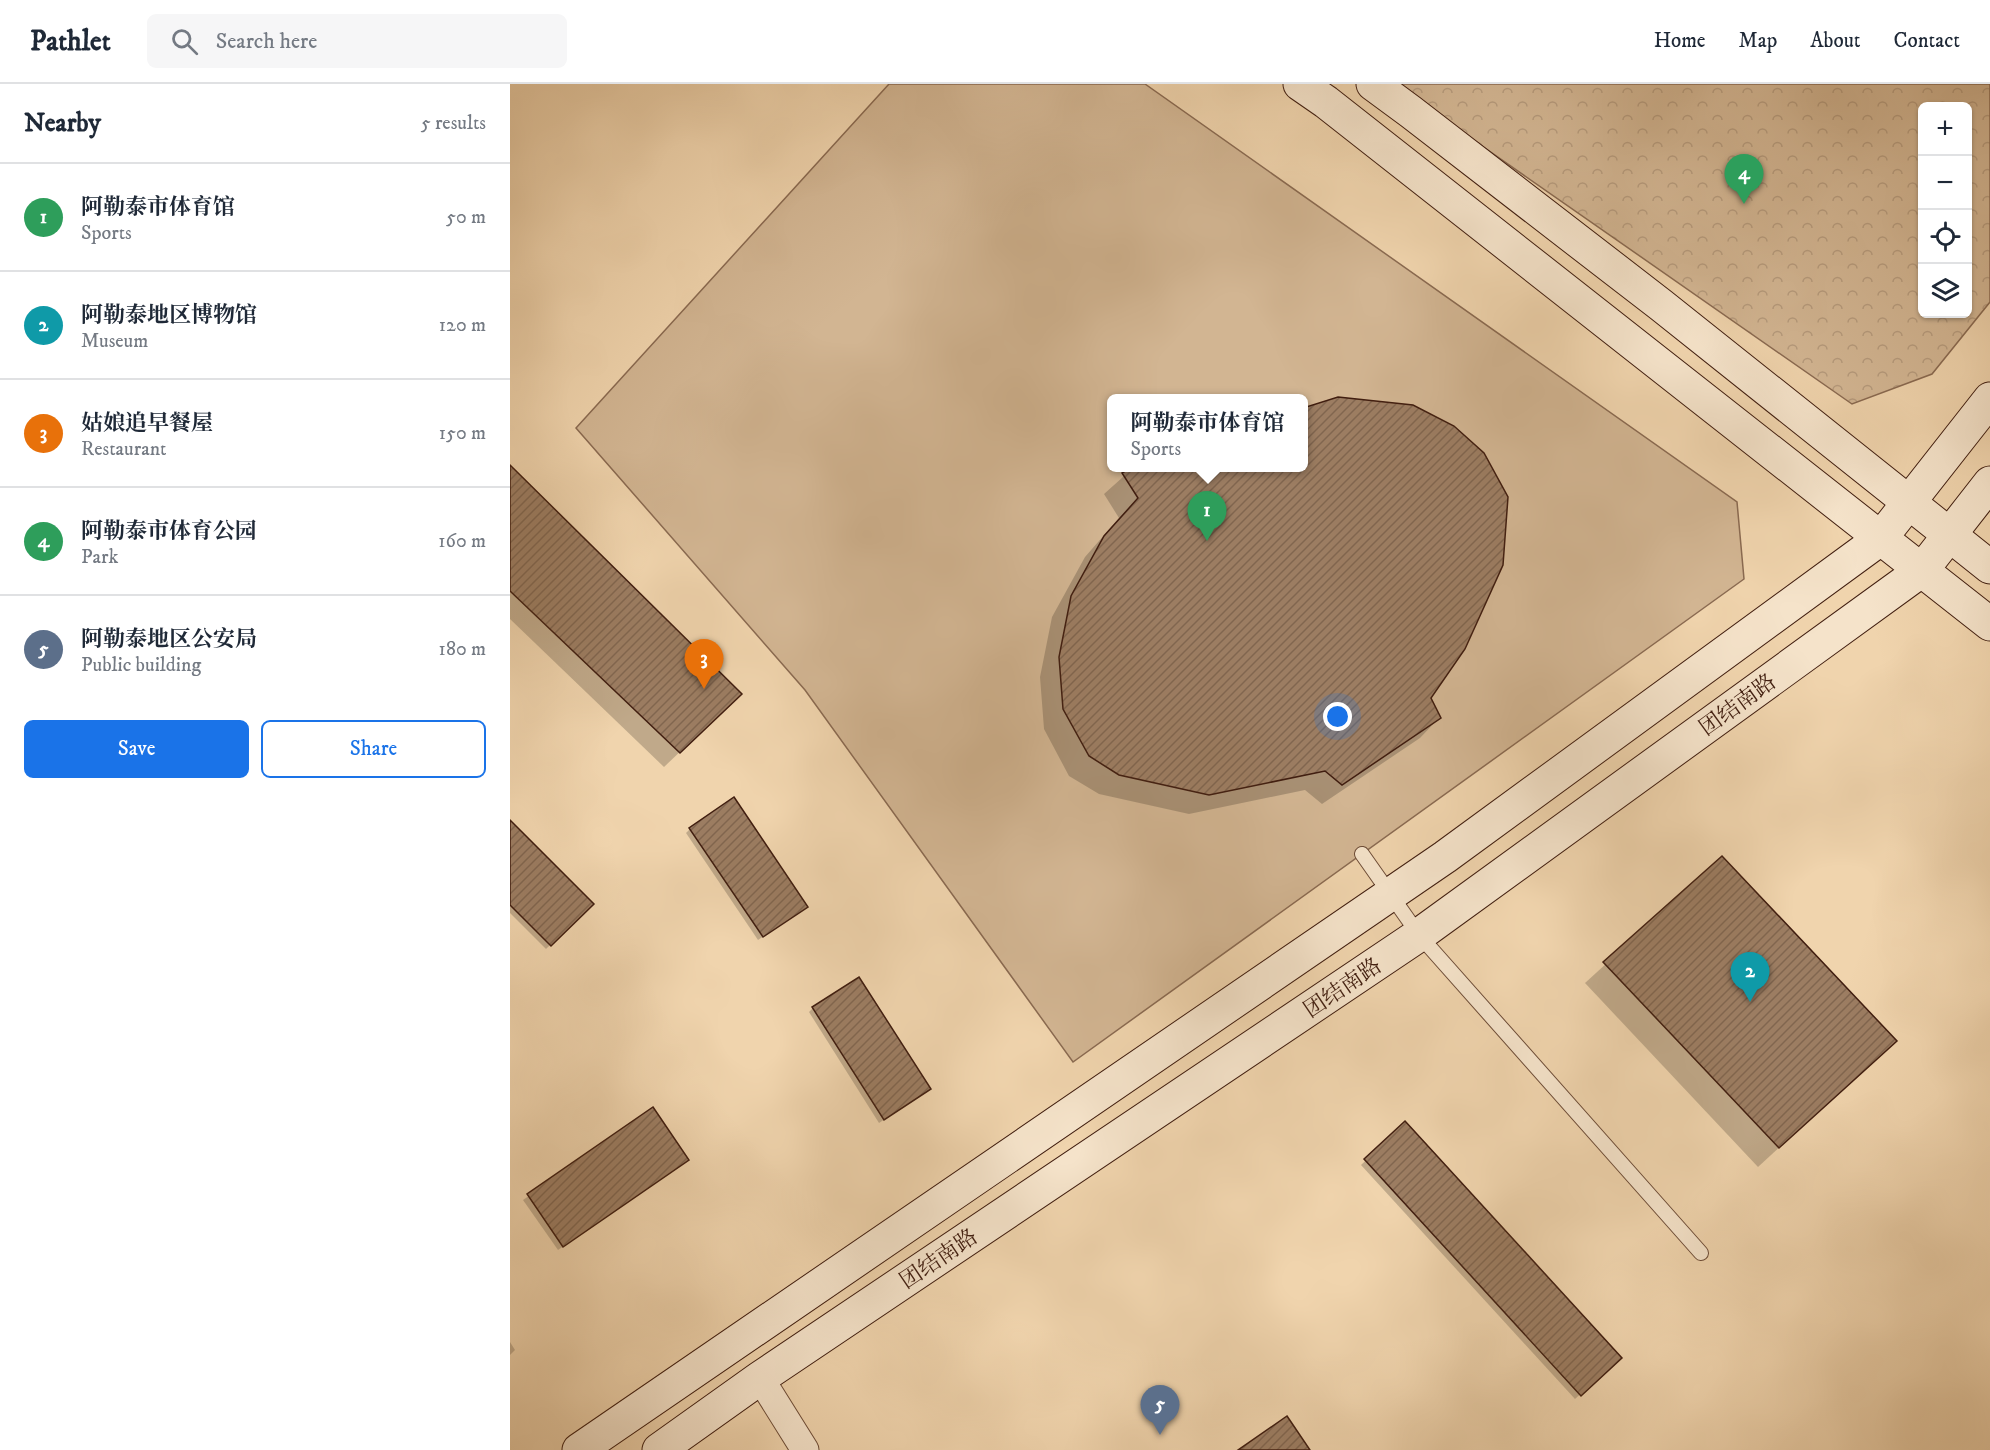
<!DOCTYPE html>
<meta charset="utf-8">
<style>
:root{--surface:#fff;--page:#f6f6f7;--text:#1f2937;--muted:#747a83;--line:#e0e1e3;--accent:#1a73e8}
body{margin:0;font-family:"IM FELL DW Pica","Noto Serif SC",serif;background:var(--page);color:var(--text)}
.controls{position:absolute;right:18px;top:18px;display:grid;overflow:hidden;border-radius:9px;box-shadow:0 2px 4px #0004}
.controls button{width:54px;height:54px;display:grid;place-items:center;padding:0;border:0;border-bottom:2px solid var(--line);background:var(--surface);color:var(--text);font:30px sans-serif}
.you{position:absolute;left:828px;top:633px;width:21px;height:21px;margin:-15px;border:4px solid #fff;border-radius:50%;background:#1a73e8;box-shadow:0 0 0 9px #1a73e833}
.badge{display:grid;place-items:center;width:39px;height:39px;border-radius:50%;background:var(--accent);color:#fff;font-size:20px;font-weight:700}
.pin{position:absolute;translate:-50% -50px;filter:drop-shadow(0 2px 3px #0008)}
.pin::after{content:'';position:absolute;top:32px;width:21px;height:18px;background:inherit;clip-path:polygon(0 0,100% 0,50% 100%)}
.popup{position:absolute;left:597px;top:310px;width:201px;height:78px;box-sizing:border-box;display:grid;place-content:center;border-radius:9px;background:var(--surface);filter:drop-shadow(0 2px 4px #0005);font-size:20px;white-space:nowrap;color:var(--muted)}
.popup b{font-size:22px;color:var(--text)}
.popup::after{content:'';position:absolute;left:50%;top:100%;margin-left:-12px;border:12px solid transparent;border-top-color:var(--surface)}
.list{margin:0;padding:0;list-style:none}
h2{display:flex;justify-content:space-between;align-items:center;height:78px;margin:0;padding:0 24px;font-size:26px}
h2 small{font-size:20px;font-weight:400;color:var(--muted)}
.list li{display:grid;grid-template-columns:39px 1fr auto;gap:18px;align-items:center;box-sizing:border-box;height:108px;padding:0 24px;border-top:2px solid var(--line)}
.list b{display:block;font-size:22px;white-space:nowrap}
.list p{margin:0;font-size:20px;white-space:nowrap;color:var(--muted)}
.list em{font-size:20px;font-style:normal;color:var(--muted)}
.actions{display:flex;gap:12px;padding:18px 24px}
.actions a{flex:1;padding:14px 0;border:2px solid var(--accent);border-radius:9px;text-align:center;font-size:21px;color:var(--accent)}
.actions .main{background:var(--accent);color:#fff}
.icon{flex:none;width:33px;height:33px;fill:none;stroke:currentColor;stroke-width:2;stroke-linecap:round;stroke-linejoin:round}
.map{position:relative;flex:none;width:1480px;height:1366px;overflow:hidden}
header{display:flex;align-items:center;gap:36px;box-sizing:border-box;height:84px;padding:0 30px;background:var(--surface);border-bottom:2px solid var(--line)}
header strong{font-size:28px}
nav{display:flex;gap:33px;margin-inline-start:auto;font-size:21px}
.search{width:420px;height:54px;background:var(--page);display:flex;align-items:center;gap:15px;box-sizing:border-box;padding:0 21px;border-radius:9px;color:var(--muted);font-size:22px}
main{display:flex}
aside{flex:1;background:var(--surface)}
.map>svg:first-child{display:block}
</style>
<header>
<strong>Pathlet</strong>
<div class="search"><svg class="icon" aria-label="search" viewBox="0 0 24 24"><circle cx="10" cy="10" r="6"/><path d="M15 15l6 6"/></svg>Search here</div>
<nav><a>Home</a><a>Map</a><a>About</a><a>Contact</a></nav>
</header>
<main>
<aside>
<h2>Nearby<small>5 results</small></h2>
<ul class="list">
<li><span class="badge" style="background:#2e9e5b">1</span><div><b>阿勒泰市体育馆</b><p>Sports</p></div><em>50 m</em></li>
<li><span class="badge" style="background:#0f9aa8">2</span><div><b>阿勒泰地区博物馆</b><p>Museum</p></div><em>120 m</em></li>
<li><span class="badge" style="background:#e8710a">3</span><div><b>姑娘追早餐屋</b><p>Restaurant</p></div><em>150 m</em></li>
<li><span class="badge" style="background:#2e9e5b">4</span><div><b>阿勒泰市体育公园</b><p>Park</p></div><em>160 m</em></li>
<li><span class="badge" style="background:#5c6f8a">5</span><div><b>阿勒泰地区公安局</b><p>Public building</p></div><em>180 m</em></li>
</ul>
<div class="actions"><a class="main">Save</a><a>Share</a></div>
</aside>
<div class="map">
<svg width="1480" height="1366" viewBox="0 0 1480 1366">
<defs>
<pattern id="park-crowns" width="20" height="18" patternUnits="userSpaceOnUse" patternTransform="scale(1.5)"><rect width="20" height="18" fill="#d2b592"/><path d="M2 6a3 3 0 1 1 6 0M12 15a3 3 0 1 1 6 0" fill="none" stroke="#b69b7d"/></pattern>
<pattern id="building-hatch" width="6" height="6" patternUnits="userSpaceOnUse" patternTransform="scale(1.5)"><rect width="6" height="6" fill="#9c7d62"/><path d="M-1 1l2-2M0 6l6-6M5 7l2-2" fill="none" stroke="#81664f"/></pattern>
</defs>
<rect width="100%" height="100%" fill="#f0d4ad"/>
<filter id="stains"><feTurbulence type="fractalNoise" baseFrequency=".00333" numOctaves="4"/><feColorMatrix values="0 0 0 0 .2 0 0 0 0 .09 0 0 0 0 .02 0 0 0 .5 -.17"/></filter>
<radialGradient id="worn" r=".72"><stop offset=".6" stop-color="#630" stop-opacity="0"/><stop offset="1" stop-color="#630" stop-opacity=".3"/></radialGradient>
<path fill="url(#park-crowns)" stroke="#8a6a51" stroke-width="1.5" fill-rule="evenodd" d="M883,0H1480V218L1422,290L1342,320ZM1412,22H1458V230H1412Z"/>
<path fill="#d2b592" stroke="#8a6a51" stroke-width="1.5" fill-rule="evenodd" d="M379,0H635L1227,418L1234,495L563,978L295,606L66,344ZM601,314H793V384H601Z"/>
<g fill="#0003">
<path d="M0,383L216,624L154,683L0,535Z"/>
<path d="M623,384H793L929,634L910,654L812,720L795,706L679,730L589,710L559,692L534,645L530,593L542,533L575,473L609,434L594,410Z"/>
<path d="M0,738L82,820L36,865L0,829Z"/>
<path d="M180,745L292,827L248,856L176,749Z"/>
<path d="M1212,774L1385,957L1248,1083L1075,899Z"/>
<path d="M303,924L420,1005L369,1039L299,928Z"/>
<path d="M143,1025L173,1080L48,1166L13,1116Z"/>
<path d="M895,1039L1110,1274L1065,1315L851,1081Z"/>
<path d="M0,1258L5,1266L0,1271Z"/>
</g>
<g fill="url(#building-hatch)" stroke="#411e10" stroke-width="1.5">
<path d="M828,313L903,321L944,342L974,369L998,413L993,481L955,565L921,614L931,634L832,701L815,687L699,711L609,691L579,672L553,625L549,573L561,512L594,452L628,414L612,389L620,384H793V324Z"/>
<path d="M0,381L232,610L170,669L0,507Z"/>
<path d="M224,713L298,823L253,853L179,744Z"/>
<path d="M0,736L84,820L41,862L0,821Z"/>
<path d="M1212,772L1387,957L1269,1064L1093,878Z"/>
<path d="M349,893L421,1005L374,1036L302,923Z"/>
<path d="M143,1023L179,1076L53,1163L17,1110Z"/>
<path d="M895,1037L1112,1274L1071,1312L854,1075Z"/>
<path d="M777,1332L800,1366H728Z"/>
</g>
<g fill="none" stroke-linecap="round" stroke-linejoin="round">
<defs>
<path id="service" d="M852,770L909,851L1191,1169"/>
<path id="minor" d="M250,1294L295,1366"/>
<g id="secondary">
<path d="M790,0L816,18L1480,540"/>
<path d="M863,0L901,28L1151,221L1480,483"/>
<path d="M69,1366L935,773L1370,455L1480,315"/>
<path d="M149,1366L250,1294L909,851L1412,486L1480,399"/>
</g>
</defs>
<use href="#service" stroke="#6d4c37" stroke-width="16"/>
<use href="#minor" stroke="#6d4c37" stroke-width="29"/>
<use href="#secondary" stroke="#411e10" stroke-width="35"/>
<use href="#service" stroke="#f5e3ca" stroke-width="14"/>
<use href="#minor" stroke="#f5e3ca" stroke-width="27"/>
<use href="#secondary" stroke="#f5e3ca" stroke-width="33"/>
</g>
<g text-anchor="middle" stroke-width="4.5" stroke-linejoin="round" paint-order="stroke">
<g font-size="22" fill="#411e10" stroke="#f5e3ca">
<text transform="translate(1227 620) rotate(-36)" y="8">团结南路</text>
<text transform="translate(832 903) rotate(-34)" y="8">团结南路</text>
<text transform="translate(428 1174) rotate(-34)" y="8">团结南路</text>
</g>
</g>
<rect width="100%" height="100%" filter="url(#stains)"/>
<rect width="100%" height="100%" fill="url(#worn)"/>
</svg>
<div class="controls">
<button>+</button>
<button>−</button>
<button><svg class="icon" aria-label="locate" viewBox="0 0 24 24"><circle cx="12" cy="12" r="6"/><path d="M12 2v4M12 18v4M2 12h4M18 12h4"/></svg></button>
<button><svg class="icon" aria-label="layers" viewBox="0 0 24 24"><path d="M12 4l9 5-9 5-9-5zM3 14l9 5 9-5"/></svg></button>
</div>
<div class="you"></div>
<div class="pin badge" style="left:697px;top:457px;background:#2e9e5b">1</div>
<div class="popup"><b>阿勒泰市体育馆</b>Sports</div>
<div class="pin badge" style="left:1240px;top:918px;background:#0f9aa8">2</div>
<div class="pin badge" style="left:194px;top:605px;background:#e8710a">3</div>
<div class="pin badge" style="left:1234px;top:120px;background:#2e9e5b">4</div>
<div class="pin badge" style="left:650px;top:1351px;background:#5c6f8a">5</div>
</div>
</main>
